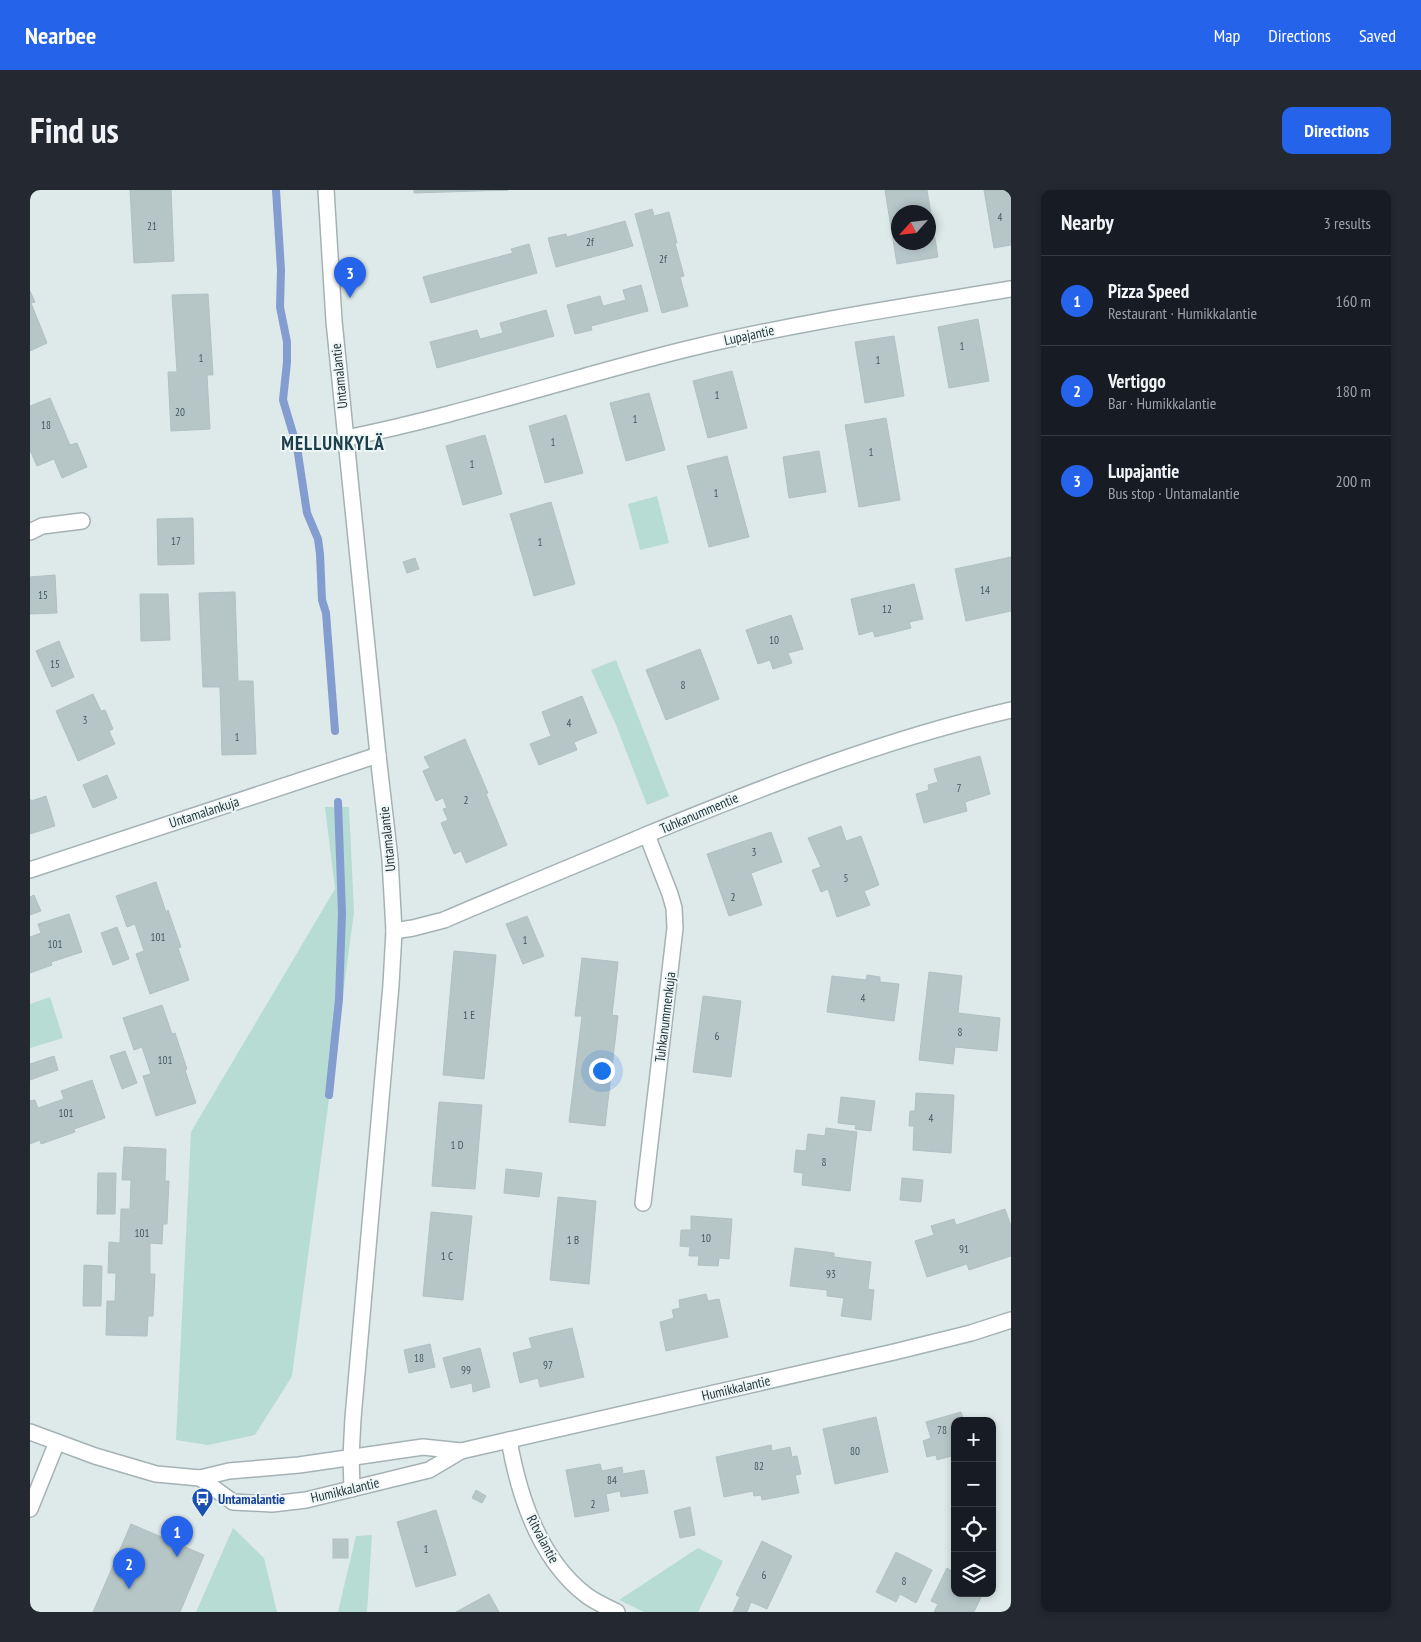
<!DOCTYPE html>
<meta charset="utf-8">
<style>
:root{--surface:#171b24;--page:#242831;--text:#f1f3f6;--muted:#9ea1a6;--line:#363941;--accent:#2563eb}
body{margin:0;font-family:"PT Sans Narrow",sans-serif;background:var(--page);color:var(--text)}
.controls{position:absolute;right:15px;bottom:15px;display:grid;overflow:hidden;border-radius:10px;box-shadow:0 2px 8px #0003}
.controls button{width:45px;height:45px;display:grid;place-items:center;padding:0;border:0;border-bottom:1px solid var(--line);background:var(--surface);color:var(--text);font:25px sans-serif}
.compass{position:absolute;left:861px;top:15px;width:45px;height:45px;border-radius:50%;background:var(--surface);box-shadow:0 2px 8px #0003;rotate:243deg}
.you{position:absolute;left:571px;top:880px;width:18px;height:18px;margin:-12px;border:4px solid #fff;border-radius:50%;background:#1a73e8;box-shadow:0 0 0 8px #1a73e833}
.badge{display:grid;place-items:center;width:32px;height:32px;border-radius:50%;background:var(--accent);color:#fff;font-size:16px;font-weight:700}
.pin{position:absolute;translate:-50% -41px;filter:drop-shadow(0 1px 2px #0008)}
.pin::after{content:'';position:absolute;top:26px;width:18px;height:15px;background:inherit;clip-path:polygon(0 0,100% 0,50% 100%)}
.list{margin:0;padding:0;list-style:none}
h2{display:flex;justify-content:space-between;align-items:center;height:65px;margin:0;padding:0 20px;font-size:21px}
h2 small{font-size:16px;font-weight:400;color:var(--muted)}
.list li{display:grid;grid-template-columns:32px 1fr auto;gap:15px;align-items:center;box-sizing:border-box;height:90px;padding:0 20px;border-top:1px solid var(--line)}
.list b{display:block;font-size:19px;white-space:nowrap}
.list p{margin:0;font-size:16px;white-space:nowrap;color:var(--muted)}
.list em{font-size:16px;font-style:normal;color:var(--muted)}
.icon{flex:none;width:28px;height:28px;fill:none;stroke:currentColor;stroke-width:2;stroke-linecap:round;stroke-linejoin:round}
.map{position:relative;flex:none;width:981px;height:1422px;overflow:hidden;border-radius:10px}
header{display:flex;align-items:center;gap:30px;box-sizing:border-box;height:70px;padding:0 25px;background:var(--accent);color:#fff}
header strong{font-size:24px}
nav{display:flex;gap:28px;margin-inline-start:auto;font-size:18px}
.intro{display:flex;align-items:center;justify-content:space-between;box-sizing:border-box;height:120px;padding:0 30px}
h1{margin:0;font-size:35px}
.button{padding:12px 22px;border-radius:10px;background:var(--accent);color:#fff;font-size:18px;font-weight:700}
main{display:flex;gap:30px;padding:0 30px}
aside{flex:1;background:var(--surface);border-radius:10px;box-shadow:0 2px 8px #0003}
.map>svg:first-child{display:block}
</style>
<header>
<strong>Nearbee</strong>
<nav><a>Map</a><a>Directions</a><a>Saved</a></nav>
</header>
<div class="intro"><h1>Find us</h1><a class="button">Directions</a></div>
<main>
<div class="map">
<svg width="981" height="1422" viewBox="0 0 981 1422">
<rect width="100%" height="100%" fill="#dee9ea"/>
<g fill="#b6dcd3">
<path d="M627,306L639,353L610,360L598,314Z"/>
<path d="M586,470L639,606L617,615L586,535L561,480Z"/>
<path d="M295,617H319L324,722L262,1186L225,1245L178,1255L146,1250L161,942L305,699Z"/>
<path d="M20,807L33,848L0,858V814Z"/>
<path d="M203,1338L234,1368L247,1422H166Z"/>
<path d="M342,1345L337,1422H308L326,1346Z"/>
<path d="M668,1358L693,1371L668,1422H614L589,1410Z"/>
</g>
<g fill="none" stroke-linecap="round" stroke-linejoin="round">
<g stroke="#849dd0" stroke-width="8">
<path d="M246,0L251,80L250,117L257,152V172L253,210L267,257L277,323L288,349L290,364L292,410L296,423L305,541"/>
<path d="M299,905L309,809L312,723L308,612"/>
</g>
</g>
<g fill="#b6c6c7" stroke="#b0c1c3" fill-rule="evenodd">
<path d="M100,0H141L144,71L104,73Z"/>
<path d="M384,0H478L384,3Z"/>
<path d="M855,0H897L908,67L867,74ZM868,22H898V52H868Z"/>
<path d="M954,0H981V55L964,58Z"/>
<path d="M622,19L624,26L639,22L647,53H645L654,86L650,87L658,116L632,123L605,24Z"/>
<path d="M595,31L603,56L526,77L518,48L536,44L537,47Z"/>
<path d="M499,54L507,83L401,113L393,87L483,63L481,59Z"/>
<path d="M611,95L618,121L561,136L562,140L545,144L537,115L570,106L573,116L596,110L593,100Z"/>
<path d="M0,101L5,112L1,113L17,153L0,161Z"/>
<path d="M178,104L183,185H177L180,239L141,241L138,182H147L142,105Z"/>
<path d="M516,120L524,146L407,178L400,152L447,140L450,149L473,143L470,133Z"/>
<path d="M948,129L959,191L919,198L908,137Z"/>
<path d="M864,146L874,206L835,213L825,152Z"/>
<path d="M702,181L717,238L678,248L663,191Z"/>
<path d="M619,203L635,260L596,271L580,213Z"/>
<path d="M20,208L40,255L47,253L57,277L32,288L24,269L7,276L0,260V216Z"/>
<path d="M536,225L553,283L515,293L499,236Z"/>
<path d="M856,228L870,310L829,317L815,235Z"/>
<path d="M455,245L472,304L433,315L416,256Z"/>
<path d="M789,261L796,302L759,308L753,267Z"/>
<path d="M697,266L719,347L679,357L657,276Z"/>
<path d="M521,312L545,394L504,406L480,324Z"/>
<path d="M163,328L164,374L128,375L127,329Z"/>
<path d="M981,367V421L936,431L925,379Z"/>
<path d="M385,368L389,379L377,383L373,372Z"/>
<path d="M25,385L27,423L0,424V387Z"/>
<path d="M884,394L893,429L879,432L881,438L845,447L843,441L829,445L821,409Z"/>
<path d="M205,402L208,491H223L226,564L192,565L190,497H173L169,403Z"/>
<path d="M110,404H138L140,450L111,451Z"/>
<path d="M761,425L773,459L758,463L762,473L743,479L740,470L728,474L716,440Z"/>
<path d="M29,451L44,487L22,497L6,461Z"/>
<path d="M670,459L689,509L636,530L616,480Z"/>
<path d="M63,504L71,521L75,520L83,539L79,541L85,554L48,571L26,521Z"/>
<path d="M552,506L567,543L544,552L547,560L509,575L500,554L521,546L512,522Z"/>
<path d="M435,549L458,603L456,604L477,655L436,673L431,661L424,664L411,633L418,630L413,619L417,618L413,608L406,611L393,581L400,578L394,567Z"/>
<path d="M950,566L960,604L935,612L937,621L894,633L886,604L899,600L898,595L908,592L904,579Z"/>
<path d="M77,585L87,608L63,618L53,595Z"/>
<path d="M16,606L25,636L0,644V609L1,611Z"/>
<path d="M811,636L816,651L831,646L849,695L834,701L840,715L807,727L798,699L791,702L782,680L791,677L778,648Z"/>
<path d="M741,642L752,672L721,683L732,715L699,726L677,664Z"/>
<path d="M126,692L136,722L138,720L151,757L148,758L159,790L120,804L106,764L114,761L105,734L97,737L86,706Z"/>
<path d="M4,705L11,721L0,725V707Z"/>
<path d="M39,724L52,762L21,772L22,775L0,783V747L11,743L8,734Z"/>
<path d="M497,726L514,766L493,774L476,734Z"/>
<path d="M87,737L99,769L83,775L71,743Z"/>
<path d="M424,761L466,765L454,889L413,885Z"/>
<path d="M552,768L588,772L582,825L588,826L575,936L539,932L552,826H545Z"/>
<path d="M899,782L932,786L928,823L970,828L967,861L925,857L923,874L889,870Z"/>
<path d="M837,785L850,787V792L869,794L864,831L797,822L802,786L836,790Z"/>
<path d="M673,806L711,811L701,887L663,882Z"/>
<path d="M132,815L142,844L145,843L157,879L155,880L166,913L126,926L113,886L121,884L112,857L104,860L93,828Z"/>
<path d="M95,861L107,893L92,899L80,866Z"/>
<path d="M24,866L28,880L0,890V874Z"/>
<path d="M62,890L75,928L44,939L45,942L11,954L10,950L0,954V911L5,910L8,918L34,909L31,901Z"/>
<path d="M886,903L924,905L921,963L883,960L884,936H879L880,921H885Z"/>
<path d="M811,907L845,911L841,941L825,939L826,935L808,933Z"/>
<path d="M409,912L452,915L445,999L402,996Z"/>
<path d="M796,938L827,942L820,1001L772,995L773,983L764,982L766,960L776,961L778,944L795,946Z"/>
<path d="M94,957L136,959L135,991H139L137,1034H133L132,1054L120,1053V1084H125L123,1126H118L117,1146L76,1145L77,1111H85L86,1083H78L79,1052L90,1053L91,1019H100L101,990H92Z"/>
<path d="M476,979L512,983L509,1007L474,1003Z"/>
<path d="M68,983H86L85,1024H67Z"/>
<path d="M872,988L893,990L891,1012L870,1010Z"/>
<path d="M528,1007L566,1011L559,1094L520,1090Z"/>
<path d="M975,1019L981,1036V1066L939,1080L937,1074L897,1087L885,1051L904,1045L901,1036L924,1029L926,1035Z"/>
<path d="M401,1022L442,1026L433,1110L393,1106Z"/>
<path d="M661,1026L702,1029L699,1069L689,1068L688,1076L668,1075L669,1066H659L660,1057L650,1056L651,1040H661Z"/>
<path d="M765,1058L804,1063V1067L841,1072L838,1099L844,1100L841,1130L811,1126L814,1108L797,1106V1100L760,1096Z"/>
<path d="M54,1075L72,1076L71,1116H53Z"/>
<path d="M676,1104L678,1111L689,1109L698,1147L636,1161L630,1132L644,1128L642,1120L650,1118L649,1110Z"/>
<path d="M542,1138L554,1187L510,1197L508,1188L490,1193L483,1163L502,1158L499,1148Z"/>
<path d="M400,1154L405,1177L379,1183L374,1160Z"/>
<path d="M450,1158L460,1197L443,1202L442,1193L421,1198L413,1168Z"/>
<path d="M931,1222L934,1231H925V1265L907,1270L906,1265L897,1267L893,1251L901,1248L896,1232Z"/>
<path d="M846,1227L858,1282L805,1294L793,1239Z"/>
<path d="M741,1255L742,1261L760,1257L762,1267L767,1266L771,1284L765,1285L769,1303L732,1310L731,1305L724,1306L723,1301L694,1307L686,1267Z"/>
<path d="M570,1274L572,1281L592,1277L593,1284L614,1280L618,1303L591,1307L590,1301L576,1304L579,1321L545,1327L536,1280Z"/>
<path d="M446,1300L456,1306L452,1313L442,1308Z"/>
<path d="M660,1317L665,1345L650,1348L644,1321Z"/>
<path d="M406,1320L426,1385L386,1397L367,1332Z"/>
<path d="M101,1334L174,1365L150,1422H63Z"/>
<rect x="303" y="1349" width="15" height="19"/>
<path d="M732,1351L762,1366L737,1419L721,1412L717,1422H703L710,1407L706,1405Z"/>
<path d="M866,1362L902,1380L886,1413L870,1404L866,1412L846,1402Z"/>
<path d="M917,1378L923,1382L925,1379V1403H953L944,1422H904L908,1414L901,1411Z"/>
<path d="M459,1404L469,1422H426Z"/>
</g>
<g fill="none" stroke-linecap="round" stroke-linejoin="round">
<defs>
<g id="minor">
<path d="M296,0L304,131L348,565L360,669L364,741L361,795L323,1228L321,1267L322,1299"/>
<path d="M316,248C431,225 543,187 657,159C764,133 873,117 981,99"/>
<path d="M0,342L12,336L52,331"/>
<path d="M0,680L348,565"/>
<path d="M364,741L383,738L414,730C481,701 549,674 616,645C735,596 855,549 981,520"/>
<path d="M613,1013L645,738L644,718L640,704L617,645"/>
<path d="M0,1242L65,1266L126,1284L170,1288L199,1281L269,1275L393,1257L431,1261L864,1162L941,1143L981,1130"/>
<path d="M479,1250C489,1307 509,1369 556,1405C565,1412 577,1417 587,1422"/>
<path d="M170,1288L203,1312L242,1314L276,1310L399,1280L431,1261"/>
<path d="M0,1319L27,1252"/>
</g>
</defs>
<use href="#minor" stroke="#a5b2b5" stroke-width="18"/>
<use href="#minor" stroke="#fff" stroke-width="15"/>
</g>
<defs>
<symbol id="bus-pin" viewBox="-11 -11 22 30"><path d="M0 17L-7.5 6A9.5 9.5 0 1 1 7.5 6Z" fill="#1a4fb4" stroke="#eef6f6"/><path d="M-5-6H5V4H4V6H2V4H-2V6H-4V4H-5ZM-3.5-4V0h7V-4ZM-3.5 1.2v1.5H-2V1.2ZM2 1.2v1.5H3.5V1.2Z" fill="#fff"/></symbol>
</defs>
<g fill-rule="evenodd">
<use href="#bus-pin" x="160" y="1296" width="25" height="34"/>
</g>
<g text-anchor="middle" stroke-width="4" stroke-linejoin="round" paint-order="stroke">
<g font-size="11" fill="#45585c">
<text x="970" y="31">4</text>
<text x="122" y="40">21</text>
<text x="560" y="56">2f</text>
<text x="633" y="73">2f</text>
<text x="932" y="160">1</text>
<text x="171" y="172">1</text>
<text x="848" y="174">1</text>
<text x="687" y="209">1</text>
<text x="150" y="226">20</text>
<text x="605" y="233">1</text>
<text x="16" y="239">18</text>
<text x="523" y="256">1</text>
<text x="841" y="266">1</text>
<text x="442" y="278">1</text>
<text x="686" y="307">1</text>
<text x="146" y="355">17</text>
<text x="510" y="356">1</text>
<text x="955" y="404">14</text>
<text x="13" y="409">15</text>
<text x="857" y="423">12</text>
<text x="744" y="454">10</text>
<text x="25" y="478">15</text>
<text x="653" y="499">8</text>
<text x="55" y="534">3</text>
<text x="539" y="537">4</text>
<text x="207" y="551">1</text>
<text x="929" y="602">7</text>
<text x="436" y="614">2</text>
<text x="724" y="666">3</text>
<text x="816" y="692">5</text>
<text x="703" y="711">2</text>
<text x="128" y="751">101</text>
<text x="495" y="754">1</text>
<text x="25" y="758">101</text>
<text x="833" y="812">4</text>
<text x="439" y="829">1 E</text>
<text x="930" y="846">8</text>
<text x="687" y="850">6</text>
<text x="135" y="874">101</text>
<text x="36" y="927">101</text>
<text x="901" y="932">4</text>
<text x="427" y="959">1 D</text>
<text x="794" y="976">8</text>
<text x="112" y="1047">101</text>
<text x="676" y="1052">10</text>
<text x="543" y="1054">1 B</text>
<text x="934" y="1063">91</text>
<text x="417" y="1070">1 C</text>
<text x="801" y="1088">93</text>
<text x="389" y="1172">18</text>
<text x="518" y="1179">97</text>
<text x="436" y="1184">99</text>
<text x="912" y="1244">78</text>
<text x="825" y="1265">80</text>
<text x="729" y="1280">82</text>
<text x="582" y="1294">84</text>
<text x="563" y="1318">2</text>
<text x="396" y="1363">1</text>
<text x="734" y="1389">6</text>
<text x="874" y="1395">8</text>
</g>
<g font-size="14" fill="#1f3339" stroke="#eef6f6">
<text transform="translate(719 145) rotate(-12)" y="5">Lupajantie</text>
<text transform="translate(309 186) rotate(-96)" y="5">Untamalantie</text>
<text transform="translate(174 622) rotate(-18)" y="5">Untamalankuja</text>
<text transform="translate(669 623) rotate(-23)" y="5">Tuhkanummentie</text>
<text transform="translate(357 649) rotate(-96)" y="5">Untamalantie</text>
<text transform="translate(635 827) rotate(-83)" y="5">Tuhkanummenkuja</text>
<text transform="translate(706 1198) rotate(-13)" y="5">Humikkalantie</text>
<text transform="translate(315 1300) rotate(-13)" y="5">Humikkalantie</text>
<text transform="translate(513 1349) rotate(62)" y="5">Ritvalantie</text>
</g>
<g font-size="14" font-weight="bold" fill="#164399" stroke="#eef6f6" text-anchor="start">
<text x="188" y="1314">Untamalantie</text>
</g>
<g font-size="19" font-weight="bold" letter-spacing="1" fill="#1b3e4b" stroke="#eef6f6">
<text x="303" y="260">MELLUNKYLÄ</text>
</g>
</g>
</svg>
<div class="controls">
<button>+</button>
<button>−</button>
<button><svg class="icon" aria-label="locate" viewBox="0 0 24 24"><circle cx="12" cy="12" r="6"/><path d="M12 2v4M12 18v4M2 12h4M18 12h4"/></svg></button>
<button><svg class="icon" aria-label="layers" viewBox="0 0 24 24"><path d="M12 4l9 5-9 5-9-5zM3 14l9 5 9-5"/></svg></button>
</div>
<svg class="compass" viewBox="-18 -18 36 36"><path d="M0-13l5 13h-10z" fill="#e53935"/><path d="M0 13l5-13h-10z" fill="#9ea1a6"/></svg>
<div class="you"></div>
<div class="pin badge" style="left:147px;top:1367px">1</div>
<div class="pin badge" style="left:99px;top:1399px">2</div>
<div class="pin badge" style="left:320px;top:108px">3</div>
</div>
<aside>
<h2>Nearby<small>3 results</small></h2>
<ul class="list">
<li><span class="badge">1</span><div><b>Pizza Speed</b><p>Restaurant · Humikkalantie</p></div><em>160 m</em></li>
<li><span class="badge">2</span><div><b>Vertiggo</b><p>Bar · Humikkalantie</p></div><em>180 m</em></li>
<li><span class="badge">3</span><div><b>Lupajantie</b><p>Bus stop · Untamalantie</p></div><em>200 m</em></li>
</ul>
</aside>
</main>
